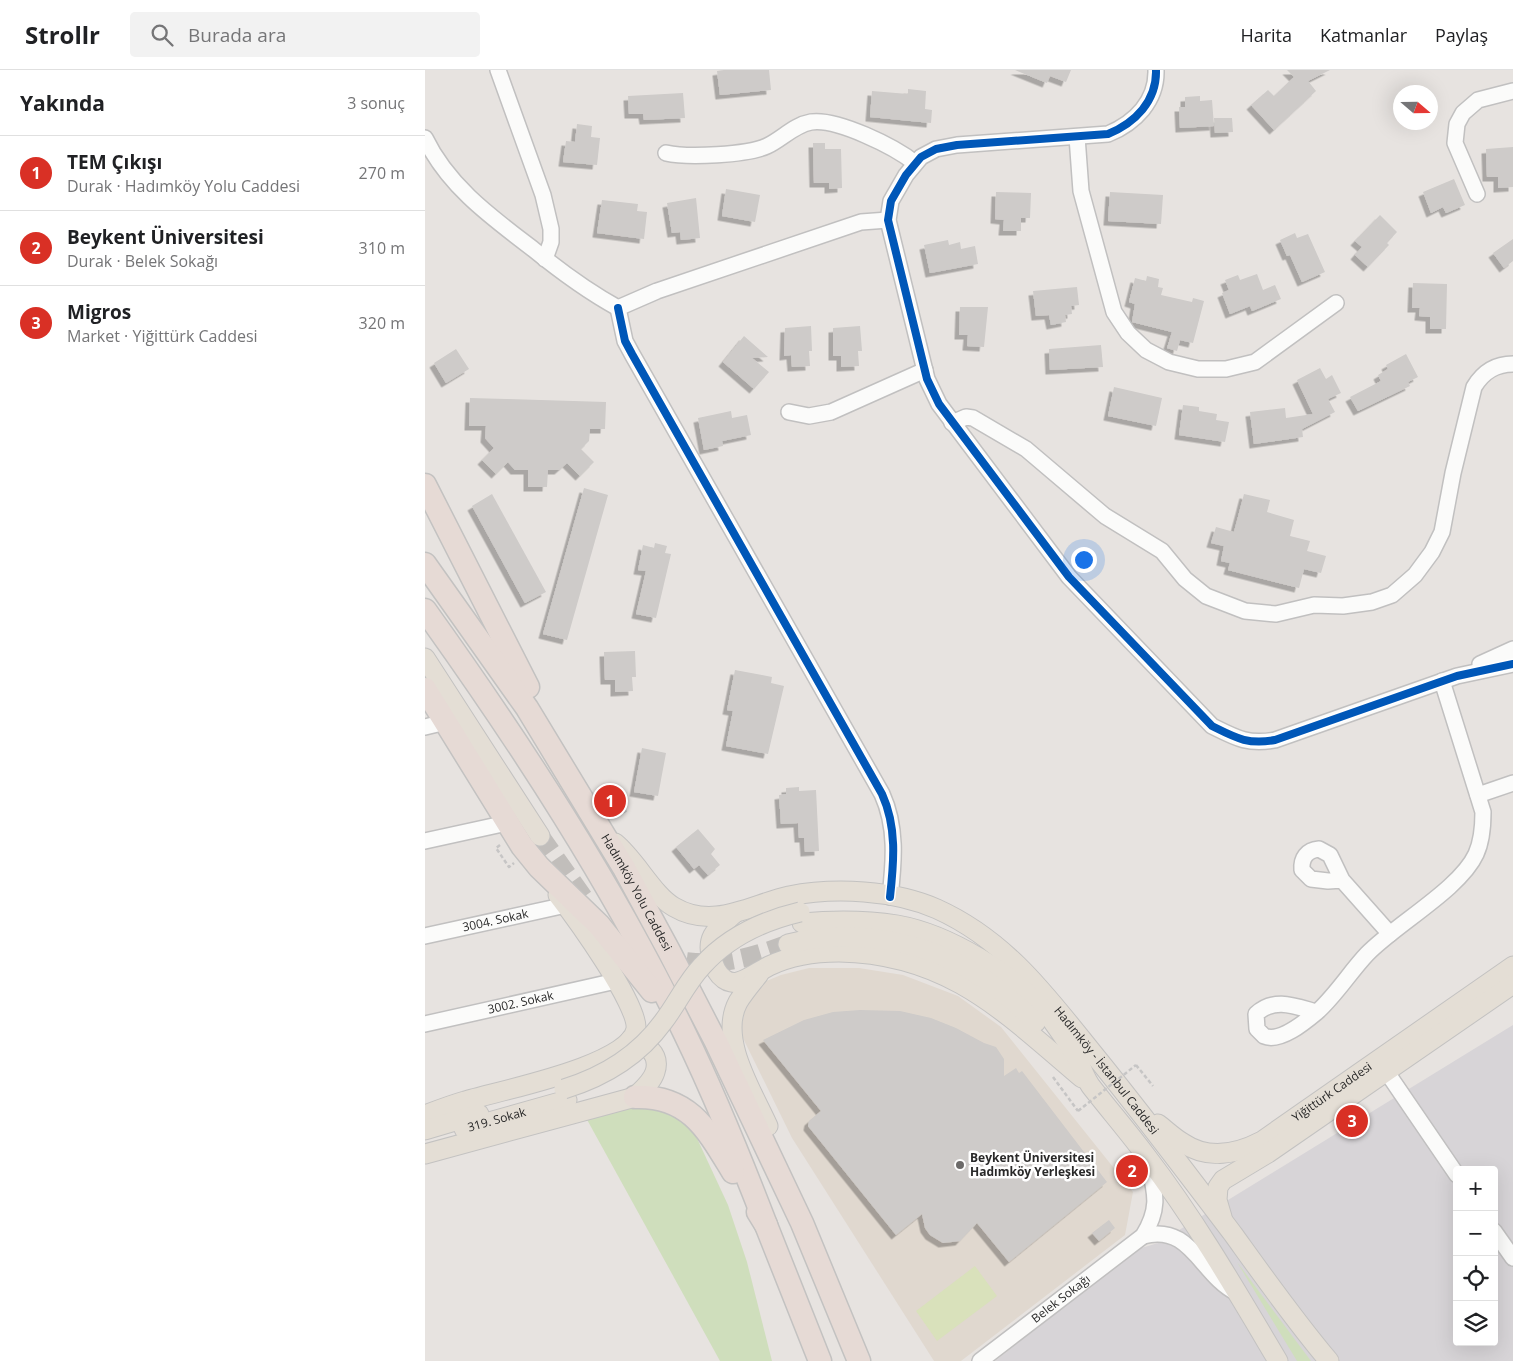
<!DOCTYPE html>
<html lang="tr">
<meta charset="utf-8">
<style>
:root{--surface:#fff;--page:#f2f2f2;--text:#202124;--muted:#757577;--line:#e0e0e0;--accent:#d93025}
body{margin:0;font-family:"Open Sans",sans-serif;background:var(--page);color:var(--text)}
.controls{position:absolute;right:15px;bottom:15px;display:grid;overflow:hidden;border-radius:5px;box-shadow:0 5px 20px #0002}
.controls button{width:45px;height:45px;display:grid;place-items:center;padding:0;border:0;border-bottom:1px solid var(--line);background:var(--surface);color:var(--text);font:25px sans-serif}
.compass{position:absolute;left:968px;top:15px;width:45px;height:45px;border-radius:50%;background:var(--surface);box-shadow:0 5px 20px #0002;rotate:110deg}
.you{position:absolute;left:658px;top:489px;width:18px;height:18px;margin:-12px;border:4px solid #fff;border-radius:50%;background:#1a73e8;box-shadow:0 0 0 8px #1a73e833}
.badge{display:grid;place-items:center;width:32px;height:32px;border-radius:50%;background:var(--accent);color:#fff;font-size:16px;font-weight:700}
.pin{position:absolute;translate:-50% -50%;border:2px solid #fff;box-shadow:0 1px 5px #0006}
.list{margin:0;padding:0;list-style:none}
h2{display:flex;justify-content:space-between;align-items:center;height:65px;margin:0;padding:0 20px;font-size:21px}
h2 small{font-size:16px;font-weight:400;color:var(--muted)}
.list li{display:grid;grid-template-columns:32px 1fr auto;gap:15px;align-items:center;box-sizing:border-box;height:75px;padding:0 20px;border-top:1px solid var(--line)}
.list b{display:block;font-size:19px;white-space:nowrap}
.list p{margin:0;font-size:16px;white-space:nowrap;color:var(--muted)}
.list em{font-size:16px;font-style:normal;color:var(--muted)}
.icon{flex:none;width:28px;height:28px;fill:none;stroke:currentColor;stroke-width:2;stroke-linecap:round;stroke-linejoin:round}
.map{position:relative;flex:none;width:1088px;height:1291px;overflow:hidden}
header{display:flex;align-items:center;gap:30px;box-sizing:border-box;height:70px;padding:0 25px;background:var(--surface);border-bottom:1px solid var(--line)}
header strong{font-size:24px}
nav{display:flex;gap:28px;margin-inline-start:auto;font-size:18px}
.search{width:350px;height:45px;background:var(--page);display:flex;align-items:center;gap:12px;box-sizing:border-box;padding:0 18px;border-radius:5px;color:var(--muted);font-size:19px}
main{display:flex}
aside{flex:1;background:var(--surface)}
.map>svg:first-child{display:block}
</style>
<header>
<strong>Strollr</strong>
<div class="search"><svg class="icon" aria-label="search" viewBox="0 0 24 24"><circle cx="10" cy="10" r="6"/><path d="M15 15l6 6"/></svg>Burada ara</div>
<nav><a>Harita</a><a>Katmanlar</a><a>Paylaş</a></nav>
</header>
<main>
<aside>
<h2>Yakında<small>3 sonuç</small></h2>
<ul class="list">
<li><span class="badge">1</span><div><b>TEM Çıkışı</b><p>Durak · Hadımköy Yolu Caddesi</p></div><em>270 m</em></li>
<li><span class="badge">2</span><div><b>Beykent Üniversitesi</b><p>Durak · Belek Sokağı</p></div><em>310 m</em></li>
<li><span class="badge">3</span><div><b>Migros</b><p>Market · Yiğittürk Caddesi</p></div><em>320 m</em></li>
</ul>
</aside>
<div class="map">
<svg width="1088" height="1291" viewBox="0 0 1088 1291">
<defs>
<filter id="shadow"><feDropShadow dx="-4.5" dy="4.5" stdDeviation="0" flood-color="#0004"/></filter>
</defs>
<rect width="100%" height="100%" fill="#e7e3e0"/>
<path fill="#d7d4d7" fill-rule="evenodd" d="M1088,955V1291H570L713,1179L733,1173ZM1032,1100H1069V1272H1032Z"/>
<path fill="#e0d8cf" d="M384,898H434L478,905L533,926L576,957L708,1122L700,1165L536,1291H509L367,1068L315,962L321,936L339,912L356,905Z"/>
<g fill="#cfdebc">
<path d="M207,1034L253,1044L270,1064L303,1135L322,1192L347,1291H295L160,1046Z"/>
<path d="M812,1192L886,1291H872Z"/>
</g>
<path fill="#d9e1bb" d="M550,1196L572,1226L512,1271L491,1241Z"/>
<g fill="#cecbc9" filter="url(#shadow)">
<path d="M299,0H344L346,20L295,25L292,1Z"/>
<path d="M590,0H646L641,12L625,6L622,13Z"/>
<path d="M862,0H905L883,11L891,21L849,60L826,35L843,20L849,26L869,7Z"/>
<path d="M483,19L501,21L500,39L507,40L506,53L445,47L447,21L483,24Z"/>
<path d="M258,23L260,48L219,50L218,44H204L203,26Z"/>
<path d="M775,26V31L787,30L789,56L755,58L754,37H760V27Z"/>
<path d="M789,48H807L808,62L790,63Z"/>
<path d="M152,54L167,56L166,67L175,68L172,95L138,92L141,71L150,72Z"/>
<path d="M388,73H400V79H416L417,118L404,119V113H389Z"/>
<path d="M1088,77V117L1073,118V107H1062L1061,79Z"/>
<path d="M1029,109L1040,135L1021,143L1018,137L1006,143L998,122Z"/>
<path d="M301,119L335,125L330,152L297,146Z"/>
<path d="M571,122L606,123L605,148H596V161H578L579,150L570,149Z"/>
<path d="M685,122L738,125L736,154L683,151Z"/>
<path d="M271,128L275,168L256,170L255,162L247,163L242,133Z"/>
<path d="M177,130L213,134L212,141L222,142L219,169L172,163Z"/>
<path d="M955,145L972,162L962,173L964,175L943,197L930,185L937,177L930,171Z"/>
<path d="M870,163L872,168L883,164L900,202L877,212L865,185L862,186L855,170Z"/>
<path d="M1088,169V191L1079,198L1068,183Z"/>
<path d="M523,170L524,175L535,172L536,179L550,176L553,194L505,203L499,175Z"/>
<path d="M832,204L838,220L850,215L856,229L827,241L825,236L805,244L797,223L804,220L800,210L813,205L815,210Z"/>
<path d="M722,206L734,209L733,217L738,218L736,225L767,232L768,228L779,231L768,273L755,270L752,281L742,278L747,262L707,252L710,234L704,232L710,208L721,211Z"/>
<path d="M988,213L1022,214L1021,259H1005V247L994,246L995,238H987Z"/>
<path d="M652,217L654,235L646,236L647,244L640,245L641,252L626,255L624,245L611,246L608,221Z"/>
<path d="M535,237H563L559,277L542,276L543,265H534Z"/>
<path d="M386,256L387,281H384L385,296L367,297L366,285L359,286L360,258Z"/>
<path d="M435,256L437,281H433L434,296L416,297V286H408V258Z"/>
<path d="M319,266L343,287L327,288L344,302L329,319L298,292Z"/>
<path d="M676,275L678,297L625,300L624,279Z"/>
<path d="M31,279L44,299L21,313L9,293Z"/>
<path d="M981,284L993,307L983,312L985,316L933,341L925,327L956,311L953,305L963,299L961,295Z"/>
<path d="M895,298L901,309L907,305L916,323L903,329L910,342L877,359L878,367L829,374L825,342L860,338L861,348L888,344L872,310Z"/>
<path d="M689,317L737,328L731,356L683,346Z"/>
<path d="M45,328L181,332L180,359H165L164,371L156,379L169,392L155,406L142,393L134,400H123L122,417H103V400H90L83,392L71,404L57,390L69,378L60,368L61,356H44Z"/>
<path d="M758,335L774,337V341L792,344L791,350L804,352L800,372L754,365Z"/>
<path d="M306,341L307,348L322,345L326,365L297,371L298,376L279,380L273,348Z"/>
<path d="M159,418L183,425L142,570L118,564Z"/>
<path d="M67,424L121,522L100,533L47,436Z"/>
<path d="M819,424L845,430L842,442L869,450L865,466L885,471L882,481L901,486L896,503L879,499L874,518L803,500L805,493L796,491L799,476L786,473L791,457L809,462Z"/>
<path d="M230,473L242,476L240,483L246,484L231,548L211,544L221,501L213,500L218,475L229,478Z"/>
<path d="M210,581L211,607H207L208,621L190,622V610H180L179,582Z"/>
<path d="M310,600L347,607L346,613L359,616L343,684L301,676L308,641L302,640Z"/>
<path d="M217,678L241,683L233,726L209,722Z"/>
<path d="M374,717V721L391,720L394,781L380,782L379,768H374L373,753L356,754L354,725L361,724V718Z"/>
<path d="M273,759L290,779L286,784L295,795L283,805L274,795L269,799L251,777Z"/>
<path d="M435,940L475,941L506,948L531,958L559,973L571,977L579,989V1006L591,998L594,1003L597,1001L682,1112L584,1192L552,1153L535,1171L518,1173L505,1165L500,1158L497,1144L471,1165L383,1056L384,1051L396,1041L338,970L379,950L408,942Z"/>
<path d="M684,1150L690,1158L674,1171L667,1163Z"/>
</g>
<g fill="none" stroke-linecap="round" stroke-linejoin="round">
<g stroke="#c1bebb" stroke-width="19" stroke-dasharray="19 9" stroke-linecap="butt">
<path d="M115,766L163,834"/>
<path d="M209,873C262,904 309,894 363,874"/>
</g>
<defs>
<g id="minor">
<path d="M73,0L118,125L126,159V172L120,189"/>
<path d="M731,0C732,31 710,53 683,64L532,75L511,79L496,87L481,105L466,131L463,150L502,309L514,334L644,507L787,656C811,668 823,675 850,670L1032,606L1088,594"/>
<path d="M652,67L656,121L689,242L703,263L721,280L744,292L773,299H801L830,292L911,233"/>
<path d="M0,68C23,116 66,147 108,179C135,201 162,221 193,238"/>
<path d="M241,83C263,88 322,85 342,76C357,69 369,55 386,52C412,48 470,77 490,93"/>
<path d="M1052,124L1030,73L1032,54L1038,43L1053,30L1088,21"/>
<path d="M193,238L200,271L207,284L457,724C472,757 469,791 465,827"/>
<path d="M193,238L232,221L436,152L463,150"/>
<path d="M364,342L384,346L406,342L500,300"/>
<path d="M527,353L541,347L548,348L601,379L680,446L737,481L760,509L781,526L820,541L851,544L889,535L918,536L947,532L967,525L990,505L1007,482L1017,462L1028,403L1049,317C1058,302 1070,294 1088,294"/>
<path d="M1055,594L1088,579"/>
<path d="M0,657L21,652"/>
<path d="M1053,725L1088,713"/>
<path d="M0,771L82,753"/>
<path d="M917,810L903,811L886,809L877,800C876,788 882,780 894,779L905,785L917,810L965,864"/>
<path id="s1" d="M0,866L141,835"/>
<path d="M891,942C870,936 849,927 831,944L832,959L839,966C855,973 880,952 892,942C911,925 925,902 942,884C971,854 1035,819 1051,784C1057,771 1058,756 1058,742L1017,611"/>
<path id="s2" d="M0,954L191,911"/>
<path d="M961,1001L1032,1105"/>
<path d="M1069,1161L1088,1188"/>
<path d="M718,1166C767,1153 775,1205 812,1223"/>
<path id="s3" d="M555,1291L718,1166C736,1137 730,1122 723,1091"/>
</g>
<g id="major">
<path d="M0,588L115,766"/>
<path id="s4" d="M190,773C211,790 228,825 249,837C288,860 325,835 364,826C410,817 469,820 512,839C585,872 626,932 675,992C721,1049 764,1106 808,1164C839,1207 870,1251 904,1291"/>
<path d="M309,844C292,859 280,866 287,890C290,898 292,904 299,909C303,912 309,913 313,912C324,909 334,901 344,896C365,886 390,882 414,882C524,884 579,942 657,1008"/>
<path d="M377,853C408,850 441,850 472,855C523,864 590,904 623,945C634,960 645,975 654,992C658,1001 661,1011 668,1019C686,1042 705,1064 722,1087C771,1151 812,1222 853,1291"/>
<path d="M363,874C430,858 501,870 558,908C577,920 594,937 611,952"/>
<path d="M334,904C327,913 319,922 313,932C293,969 328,1022 343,1056"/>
<path d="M0,1045C13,1040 26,1035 40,1031C72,1021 205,996 211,959C214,935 150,847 133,825"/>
<path id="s5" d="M733,1054C741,1060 749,1068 758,1073C783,1090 812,1084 837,1071L1088,896"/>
<path id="s6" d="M39,1059L142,1030"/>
<path d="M0,1060L54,1044"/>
<path d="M0,1084L210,1027C217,1020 227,1012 230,1002C236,984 220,972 205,970"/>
<path d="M797,1147L792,1130L793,1117L798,1110L843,1083L1088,914"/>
</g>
<g id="highway">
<path d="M0,415L103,617"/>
<path id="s7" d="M0,494L102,638L199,798L244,881L291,972L377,1153L434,1291"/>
<path d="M0,540C96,674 188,815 260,964C290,1026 316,1090 341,1155"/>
<path d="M0,619L97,776L114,797L174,855L227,921"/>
<path d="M210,1027C265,1025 283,1061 308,1102"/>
<path d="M333,1142L341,1155L395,1291"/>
</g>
</defs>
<use href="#minor" stroke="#c1c0c0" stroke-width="18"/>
<use href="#major" stroke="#c3c2c1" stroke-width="21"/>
<use href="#highway" stroke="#c3c2c1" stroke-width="25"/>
<g stroke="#c6c5c5" stroke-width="2.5" stroke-dasharray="4 2.5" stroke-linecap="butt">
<path d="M176,729L189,721L202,740L199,742L188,724"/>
<path d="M75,775L71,778L84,797L89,793"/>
<path d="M711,995L728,1016"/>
<path d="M628,1007L653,1041"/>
</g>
<use href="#minor" stroke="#fbfbfa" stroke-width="15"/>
<use href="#major" stroke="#e4ded5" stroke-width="19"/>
<use href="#highway" stroke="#e6dad5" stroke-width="22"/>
<defs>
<path id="major-bridge" d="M139,1019C178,1007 214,985 238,952C252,934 261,913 277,896C303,867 337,851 375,842"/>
</defs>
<use href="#major-bridge" stroke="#c3c2c1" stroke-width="21" stroke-linecap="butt"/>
<path stroke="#c6c5c5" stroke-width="2.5" stroke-dasharray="4 2.5" stroke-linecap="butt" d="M653,1041L711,995"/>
<use href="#major-bridge" stroke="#e4ded5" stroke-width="19"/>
<defs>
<g id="cycleway">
<path d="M731,0C732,31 710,53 683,64L532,75L511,79L496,87L481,105L466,131L463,150L502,309L514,334L644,507L787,656C811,668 823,675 850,670L1032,606L1088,594"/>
<path d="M193,238L200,271L207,284L457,724C472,757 469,791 465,827"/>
</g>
</defs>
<use href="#cycleway" stroke="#fff" stroke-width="11"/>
<use href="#cycleway" stroke="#0057b8" stroke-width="8"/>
</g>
<circle fill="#6c6a69" stroke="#fff" stroke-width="2" cx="535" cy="1095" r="5"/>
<g text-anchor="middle" stroke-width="5" stroke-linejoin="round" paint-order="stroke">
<g font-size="12" fill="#292929" stroke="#fff">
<text dy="4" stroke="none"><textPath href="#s7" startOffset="391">Hadımköy Yolu Caddesi</textPath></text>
<text dy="4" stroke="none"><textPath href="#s1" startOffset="72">3004. Sokak</textPath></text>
<text dy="4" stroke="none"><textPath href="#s2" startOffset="98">3002. Sokak</textPath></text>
<text dy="4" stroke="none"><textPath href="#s4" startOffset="594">Hadımköy - İstanbul Caddesi</textPath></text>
<text dy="4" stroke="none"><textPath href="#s5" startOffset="200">Yiğittürk Caddesi</textPath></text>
<text dy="4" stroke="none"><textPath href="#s6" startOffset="34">319. Sokak</textPath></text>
<text dy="4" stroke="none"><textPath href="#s3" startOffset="102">Belek Sokağı</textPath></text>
</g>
<g font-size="12" font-weight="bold" fill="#292929" stroke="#fff" text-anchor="start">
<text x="545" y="1092">Beykent Üniversitesi<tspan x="545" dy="14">Hadımköy Yerleşkesi</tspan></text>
</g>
</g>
</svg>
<div class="controls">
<button>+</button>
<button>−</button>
<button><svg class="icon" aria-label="locate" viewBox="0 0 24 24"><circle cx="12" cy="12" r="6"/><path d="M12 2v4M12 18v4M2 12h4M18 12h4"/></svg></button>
<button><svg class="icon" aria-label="layers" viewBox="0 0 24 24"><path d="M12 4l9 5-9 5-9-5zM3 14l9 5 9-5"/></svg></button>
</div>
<svg class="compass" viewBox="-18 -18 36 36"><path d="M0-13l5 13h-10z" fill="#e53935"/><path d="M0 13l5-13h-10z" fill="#757577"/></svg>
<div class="you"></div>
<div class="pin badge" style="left:185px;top:731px">1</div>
<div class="pin badge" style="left:707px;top:1101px">2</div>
<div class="pin badge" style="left:927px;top:1051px">3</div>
</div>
</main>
